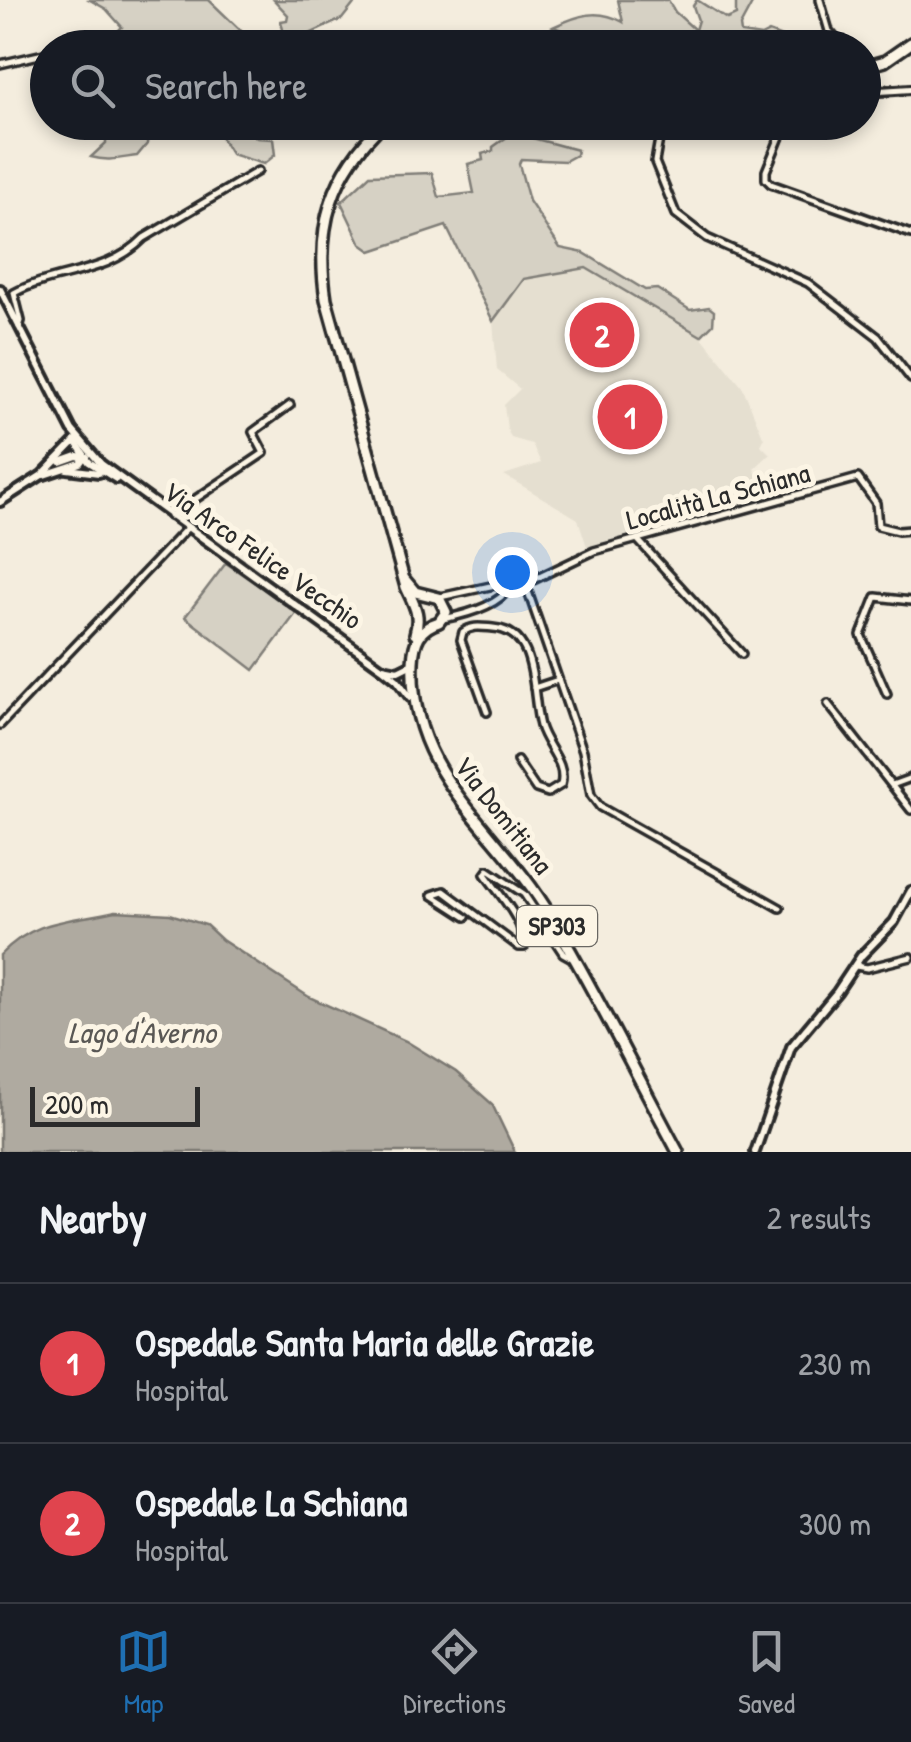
<!DOCTYPE html>
<meta charset="utf-8">
<style>
:root{--surface:#171b24;--page:#242831;--text:#f1f3f6;--muted:#9ea1a6;--line:#363941;--accent:#1f6fb2}
body{margin:0;font-family:"Patrick Hand",sans-serif;background:var(--page);color:var(--text)}
.scale{position:absolute;left:30px;bottom:25px;width:170px;box-sizing:border-box;padding-left:10px;border:5px solid #2b2b2b;border-top:0;font-size:28px;line-height:35px;white-space:nowrap;color:#2b2b2b;-webkit-text-stroke:8px #fcf5e5;paint-order:stroke}
.you{position:absolute;left:512px;top:572px;width:35px;height:35px;margin:-25px;border:8px solid #fff;border-radius:50%;background:#1a73e8;box-shadow:0 0 0 15px #1a73e833}
.badge{display:grid;place-items:center;width:65px;height:65px;border-radius:50%;background:var(--accent);color:#fff;font-size:32px;font-weight:700}
.pin{position:absolute;translate:-50% -50%;border:5px solid #fff;box-shadow:0 2px 10px #0006}
.list{margin:0;padding:0;list-style:none}
h2{display:flex;justify-content:space-between;align-items:center;height:130px;margin:0;padding:0 40px;font-size:42px}
h2 small{font-size:32px;font-weight:400;color:var(--muted)}
.list li{display:grid;grid-template-columns:65px 1fr auto;gap:30px;align-items:center;box-sizing:border-box;height:160px;padding:0 40px;border-top:2px solid var(--line)}
.list b{display:block;font-size:38px;white-space:nowrap}
.list p{margin:0;font-size:32px;white-space:nowrap;color:var(--muted)}
.list em{font-size:32px;font-style:normal;color:var(--muted)}
.icon{flex:none;width:55px;height:55px;fill:none;stroke:currentColor;stroke-width:2;stroke-linecap:round;stroke-linejoin:round}
.map{position:relative;flex:none;width:911px;height:1152px;overflow:hidden}
.search{position:absolute;background:var(--surface);box-shadow:0 5px 15px #0003;left:30px;right:30px;top:30px;height:110px;display:flex;align-items:center;gap:25px;box-sizing:border-box;padding:0 35px;border-radius:55px;color:var(--muted);font-size:38px}
.sheet{height:450px;background:var(--surface)}
nav{display:flex;justify-content:space-around;align-items:center;box-sizing:border-box;height:140px;border-top:2px solid var(--line);background:var(--surface);font-size:28px;color:var(--muted)}
nav a{display:grid;justify-items:center;gap:5px}
nav .on{color:var(--accent)}
.map>svg:first-child{display:block}
</style>
<div class="map">
<svg width="911" height="1152" viewBox="0 0 911 1152">
<rect width="100%" height="100%" fill="#f4edde"/>
<filter id="ink" filterUnits="userSpaceOnUse"><feTurbulence type="fractalNoise" baseFrequency=".01" numOctaves="2"/><feDisplacementMap in="SourceGraphic" scale="20" xChannelSelector="R" yChannelSelector="G"/><feConvolveMatrix kernelMatrix="1 2 1 2 8 2 1 2 1" color-interpolation-filters="sRGB"/></filter>
<g filter="url(#ink)">
<path fill="#e5dfd0" d="M586,268L701,336L743,388L764,439L761,445L770,454L754,469L760,480L767,479L774,500L660,531L644,530L587,547L578,519L504,475L541,463L532,444L511,438L507,429L504,405L520,389L497,370L493,321L524,279Z"/>
<g fill="#d6d1c4" stroke="#807e78" stroke-width="2.5">
<path d="M90,0H209L258,47H134L115,34L122,27L106,9Z"/>
<path d="M274,0H357L342,19L299,39L302,48L287,47L281,21L287,20L288,15Z"/>
<path d="M618,0H668L675,12L695,30L698,20L693,6L697,0L727,19L736,15V0H754L740,26L741,33L761,36L769,32L795,42L799,40L828,47H561L574,34L553,27C578,15 598,8 623,22Z"/>
<path d="M88,123H131L133,129L148,133L147,144L137,156C121,158 108,162 91,157L106,143V138Z"/>
<path d="M221,123H240L257,138L273,139L275,155L264,164L231,154L219,134Z"/>
<path d="M521,135L577,150L576,155L565,161L521,159L519,164L529,201L560,248L584,253L645,290L657,289L690,310L709,307L714,311L713,324L701,336L586,268L524,279L493,321L446,226L371,251L361,244L341,202L370,175L432,173L439,197L474,193L468,164L483,160L482,154L493,151V147L507,137Z"/>
<path d="M226,563L297,612L254,670L185,617Z"/>
</g>
<path fill="#afaaa0" stroke="#7a7771" stroke-width="2.5" d="M116,911L170,914L206,925L222,940L309,997L406,1041L456,1072L492,1104L515,1152H0V955C36,918 69,922 116,911Z"/>
<g fill="none" stroke-linecap="round" stroke-linejoin="round">
<defs>
<g id="minor">
<path d="M820,0L829,31L844,48"/>
<path d="M0,64L48,53"/>
<path d="M662,122L655,162L676,214L707,238L808,283L878,337L911,379"/>
<path d="M786,122L766,171V179L771,184L911,234"/>
<path d="M19,327L21,321L14,293C56,270 107,276 144,238L258,171"/>
<path d="M170,516L264,453L253,432L290,405"/>
<path d="M637,539L742,654"/>
<path d="M525,583L583,751L591,795L600,807L780,908"/>
<path d="M440,597L495,585L509,588"/>
<path d="M443,619C463,615 498,606 509,588L531,581L594,551L858,478L876,503L878,526L898,531L911,530"/>
<path d="M534,688L558,680"/>
<path d="M887,694L861,635L876,597L911,601"/>
<path d="M828,704L911,810"/>
<path d="M487,712L461,640L463,632C472,625 481,627 493,628C539,631 531,693 540,726C546,747 567,763 561,785L548,793L536,789L517,761"/>
<path d="M0,725L187,528"/>
<path d="M892,785L911,778"/>
<path d="M466,917L432,895L444,891L519,947H524C526,923 499,894 485,874L488,870L524,894L563,953L572,958"/>
<path d="M856,966L867,968L911,957"/>
</g>
<g id="tertiary">
<path d="M864,92L911,89"/>
<path d="M0,289L72,430L101,464L382,668L397,680L410,697"/>
<path d="M75,441L89,462L116,479"/>
<path d="M60,462L77,456L87,457"/>
<path d="M67,469L99,473"/>
<path d="M44,475L80,463L85,456"/>
<path d="M0,502L42,475L75,441"/>
<path d="M383,668L398,671L408,666"/>
<path d="M755,1152L791,1047L837,992L861,956L894,922L911,891"/>
</g>
<g id="primary">
<path d="M864,67L885,61L911,43"/>
<path d="M385,122C331,172 315,227 326,299L406,587C414,605 421,614 415,634"/>
<path d="M405,580L415,592L439,598L446,612L439,622C419,628 414,642 413,662C408,777 499,828 551,917C596,993 636,1074 678,1152"/>
</g>
</defs>
<use href="#minor" stroke="#2b2b2b" stroke-width="12"/>
<use href="#tertiary" stroke="#2b2b2b" stroke-width="14"/>
<use href="#primary" stroke="#2b2b2b" stroke-width="16"/>
<use href="#minor" stroke="#fcf5e5" stroke-width="5"/>
<use href="#tertiary" stroke="#fcf5e5" stroke-width="6"/>
<use href="#primary" stroke="#fcf5e5" stroke-width="9"/>
</g>
</g>
<g text-anchor="middle" stroke-width="10" stroke-linejoin="round" paint-order="stroke">
<rect fill="#fcf5e5" stroke="#6a6863" stroke-width="2.5" x="517" y="906" width="80" height="40" rx="8"/>
<g font-size="25" font-weight="bold" fill="#2b2b2b">
<text x="557" y="935">SP303</text>
</g>
<g font-size="28" fill="#2b2b2b" stroke="#fcf5e5">
<text transform="translate(718 496) rotate(-15)" y="10">Località La Schiana</text>
<text transform="translate(263 555) rotate(35)" y="10">Via Arco Felice Vecchio</text>
<text transform="translate(504 815) rotate(52)" y="10">Via Domitiana</text>
</g>
<g font-size="30" font-style="italic" fill="#595754" stroke="#fcf5e5">
<text x="142" y="1043">Lago d'Averno</text>
</g>
</g>
</svg>
<div class="scale">200 m</div>
<div class="you"></div>
<div class="pin badge" style="left:630px;top:417px;background:#e0444e">1</div>
<div class="pin badge" style="left:602px;top:335px;background:#e0444e">2</div>
<div class="search"><svg class="icon" aria-label="search" viewBox="0 0 24 24"><circle cx="10" cy="10" r="6"/><path d="M15 15l6 6"/></svg>Search here</div>
</div>
<section class="sheet">
<h2>Nearby<small>2 results</small></h2>
<ul class="list">
<li><span class="badge" style="background:#e0444e">1</span><div><b>Ospedale Santa Maria delle Grazie</b><p>Hospital</p></div><em>230 m</em></li>
<li><span class="badge" style="background:#e0444e">2</span><div><b>Ospedale La Schiana</b><p>Hospital</p></div><em>300 m</em></li>
</ul>
</section>
<nav>
<a class="on"><svg class="icon" aria-label="map" viewBox="0 0 24 24"><path d="M3 6l6-2 6 2 6-2v14l-6 2-6-2-6 2zM9 4v14M15 6v14"/></svg>Map</a>
<a><svg class="icon" aria-label="directions" viewBox="0 0 24 24"><path d="M12 3l9 9-9 9-9-9zM9 14v-3h6M13 9l2 2-2 2"/></svg>Directions</a>
<a><svg class="icon" aria-label="saved" viewBox="0 0 24 24"><path d="M7 4h10v16l-5-4-5 4z"/></svg>Saved</a>
</nav>
